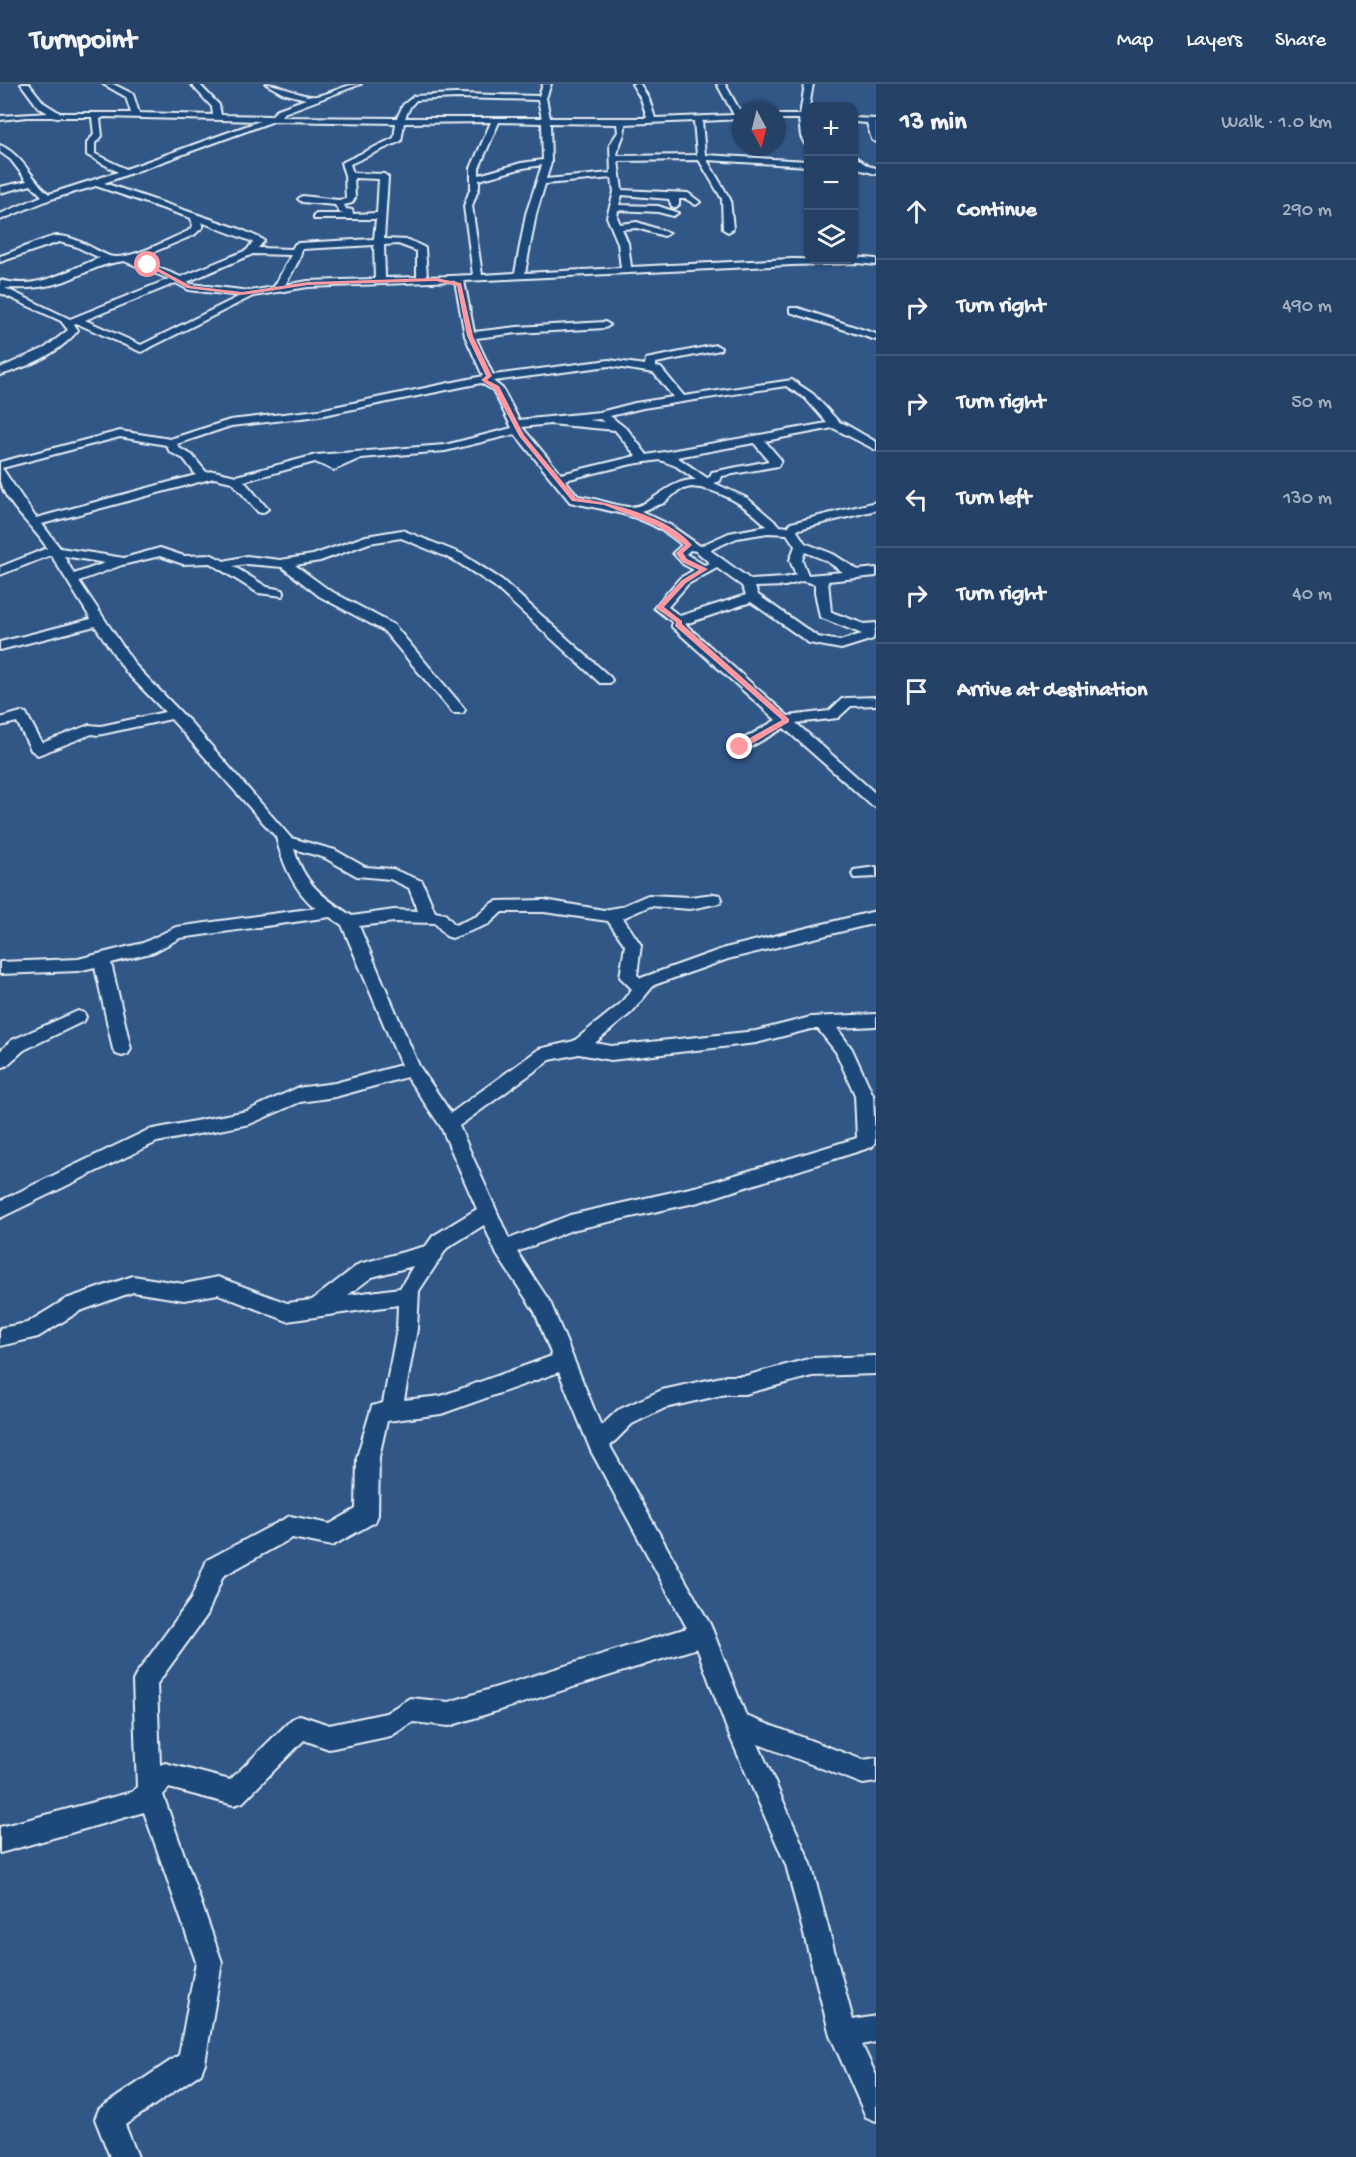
<!DOCTYPE html>
<meta charset="utf-8">
<style>
:root{--surface:#254165;--page:#2d486b;--text:#f1f3f6;--muted:#a3afbf;--line:#425a79}
body{margin:0;font-family:"Gochi Hand",sans-serif;background:var(--page);color:var(--text)}
.controls{position:absolute;right:18px;top:18px;display:grid;overflow:hidden;border-radius:12px;box-shadow:0 2px 4px #0004}
.controls button{width:54px;height:54px;display:grid;place-items:center;padding:0;border:0;border-bottom:2px solid var(--line);background:var(--surface);color:var(--text);font:30px sans-serif}
.compass{position:absolute;left:732px;top:18px;width:54px;height:54px;border-radius:50%;background:var(--surface);box-shadow:0 2px 4px #0004;rotate:173deg}
.stop{position:absolute;width:18px;height:18px;margin:-14px;border:4px solid #ff9aa2;border-radius:50%;background:#fff}
.stop.end{background:#ff9aa2;border-color:#fff;box-shadow:0 2px 6px #0008}
.list{margin:0;padding:0;list-style:none}
h2{display:flex;justify-content:space-between;align-items:center;height:78px;margin:0;padding:0 24px;font-size:26px}
h2 small{font-size:20px;font-weight:400;color:var(--muted)}
.list li{display:grid;grid-template-columns:39px 1fr auto;gap:18px;align-items:center;box-sizing:border-box;height:96px;padding:0 24px;border-top:2px solid var(--line)}
.list b{display:block;font-size:22px;white-space:nowrap}
.list em{font-size:20px;font-style:normal;color:var(--muted)}
.icon{flex:none;width:33px;height:33px;fill:none;stroke:currentColor;stroke-width:2;stroke-linecap:round;stroke-linejoin:round}
.map{position:relative;flex:none;width:876px;height:2073px;overflow:hidden}
header{display:flex;align-items:center;gap:36px;box-sizing:border-box;height:84px;padding:0 30px;background:var(--surface);border-bottom:2px solid var(--line)}
header strong{font-size:28px}
nav{display:flex;gap:33px;margin-inline-start:auto;font-size:21px}
main{display:flex}
aside{flex:1;background:var(--surface)}
.map>svg:first-child{display:block}
</style>
<header>
<strong>Turnpoint</strong>
<nav><a>Map</a><a>Layers</a><a>Share</a></nav>
</header>
<main>
<div class="map">
<svg width="876" height="2073" viewBox="0 0 876 2073">
<rect width="100%" height="100%" fill="#315787"/>
<filter id="ink" filterUnits="userSpaceOnUse"><feTurbulence type="fractalNoise" baseFrequency=".0167" numOctaves="2"/><feDisplacementMap in="SourceGraphic" scale="12" xChannelSelector="R" yChannelSelector="G"/><feConvolveMatrix kernelMatrix="1 2 1 2 8 2 1 2 1" color-interpolation-filters="sRGB"/></filter>
<g filter="url(#ink)">
<g fill="none" stroke-linecap="round" stroke-linejoin="round">
<defs>
<g id="minor">
<path d="M21,0H29L44,19L60,29H131L126,13L103,0H113L133,10L139,29L213,31L212,23L191,0H199L219,21L221,31L271,32L278,25L306,15L282,9L266,0C282,0 300,14 316,12C332,10 344,0 361,0L284,29L280,33L397,34L403,21L414,12L456,10L539,12L543,0H551L546,14L550,34H647L641,15L632,0H640L649,15L655,34L734,31L717,0H725L741,29V35L702,37L705,71L808,77V82L707,76L730,115L733,145L728,148L723,145L722,115L699,76L618,77L622,106L688,109L700,118L696,121L686,115H679V121L675,124L672,123L669,115L622,111L619,121L658,122L678,129L673,132L658,128L618,126L617,133L620,140L637,138L669,149L664,152L637,144L622,145L628,159L631,183L792,175L854,176V173L876,175V181L858,179L792,181L464,197L474,248L517,243L605,238L610,241L605,244L517,249L476,254L493,291L609,276L645,281L646,275L716,261L721,264L720,266L656,279V283L661,284L684,312L792,296L813,310L839,338L845,340L876,358V366L833,344L765,357L781,376L778,382L722,392L720,397L714,399L747,414L780,442L788,443L791,439L876,418V426L799,445L797,447L805,459L833,470L858,486L876,484V492L828,497L831,528L864,540L876,539L873,555L841,565L809,559L751,518L685,540L788,632L829,627L842,615L847,614L876,613V621L851,622L838,634L796,639L876,710V723L871,721L784,644L745,666H735L733,663L735,660L776,636L672,543V538L654,524L680,494L694,486L683,480L673,469L682,461C647,430 612,428 570,418L515,350L445,367L361,374L334,386L315,378L244,397L268,425L262,429L258,428L232,398L214,394L42,440L60,464L124,474L160,464L184,472L212,471L224,477L247,472L280,476L313,471L366,452L402,446L462,470L502,496L610,593L612,596L610,599H600L494,502L454,476L401,454L369,459L320,477L295,481L329,506L394,541L463,623L465,626L463,629H453L384,547L319,512L282,483L247,480L233,482L267,503L283,506L284,509L283,512L258,509L210,479L183,480L160,472L122,481L79,497L136,582L193,641L291,754L335,766L365,783L392,785L422,797L435,828L445,830L455,841L477,832L492,819L498,817L544,816L604,826L620,823L648,811L690,813L714,810L720,811L722,815L720,819L690,825L650,822L623,834L641,861L637,891L641,894L725,864L876,827V839L728,875L654,901L632,928L595,959L611,962L756,947L811,933L876,930V942L837,944L852,965L873,1011L875,1058L872,1063L699,1118L572,1146L517,1168L550,1218L601,1342L618,1326L662,1306L726,1292H745L812,1274L876,1272V1290L812,1292L745,1310H726L665,1324L632,1340L610,1362L711,1542L746,1632L863,1676L876,1674V1698L863,1700L758,1660L811,1780L853,1936L876,1932V1958L862,1961L876,1991V2037L866,2033L830,1951L786,1781L728,1648L697,1564L449,1642L413,1638L391,1652L329,1665L304,1656L243,1718L234,1721L169,1704L163,1711L222,1878L205,1979L201,1989L125,2041L138,2073H110L95,2035L99,2025L179,1971L196,1878L144,1728L0,1769V1743L132,1708L137,1703L133,1597L137,1589L191,1515L207,1476L290,1432L330,1440L356,1425L357,1373L372,1322L383,1319L397,1245L398,1221L287,1237L218,1210L184,1216L133,1208L80,1227L38,1253L0,1262V1244L27,1239L66,1215L133,1192L184,1200L218,1193L287,1219L312,1216L359,1180L426,1162L433,1152L477,1125L441,1043L407,993L335,1013L300,1018L250,1040L157,1058L0,1134V1117L148,1046L247,1027L297,1004L335,999L401,981L342,841L330,833L180,854L154,868L111,879L131,965L128,970L122,972L116,970L113,965L95,883L78,887L0,890V878L78,875L143,859L176,843L316,824C295,809 282,778 276,753L171,635L98,651L92,650L38,671L31,666L17,638L0,642V634L21,628L26,629L42,659L89,641L101,642L165,628L126,588L95,542L0,566V558L91,535L51,471L0,491V483L47,464C34,443 6,421 0,397C0,391 0,383 0,378L120,347L170,355L230,336L319,326L483,292L465,252L455,197L308,203L253,212L141,268L76,239L74,240L78,246C60,269 28,283 0,291V284L45,264L68,246L61,237L0,209V196C39,207 66,186 100,174L75,162L59,158L0,178V172C14,168 46,153 57,152C76,152 92,165 109,172C128,178 169,155 188,147L193,142L191,134L96,102L51,115L0,136V130L42,112L31,101L0,109V103L27,97L11,76L0,68V61C23,71 32,96 49,110L118,88L87,71V58L94,51L92,33H27L0,36V32L48,29L38,23ZM456,14L538,16L542,34H405L410,23L416,16ZM104,33L260,37L126,85L95,70V59L102,52L100,35ZM274,37L396,39L394,54L341,79L345,91L346,115L338,116L302,112L298,115L302,118L335,121L340,129L344,130H317L314,131V135H376L374,155L298,159L295,160L292,165L258,164L264,157L262,155L240,145L104,99ZM694,37L697,71L617,72C618,60 626,52 625,40ZM491,38L471,84V103L464,122L473,191L427,193L425,164L409,156L384,155L388,93L384,90L353,89L350,80L401,57L404,39ZM499,38L542,39L543,76L521,79L479,91V84ZM550,39L617,40L618,48L610,60L611,89L546,95L551,79ZM542,81L526,130L515,189L482,191L472,122L479,103V96L523,84ZM354,94L379,95L377,129L353,130L352,126L346,125L344,121L352,119L355,114ZM612,94L614,108L607,133L618,159L621,184L525,189L536,130L545,100ZM201,138L253,158L247,166L181,193L137,175L194,151L203,143ZM398,160L417,167V193L385,194L384,161ZM374,161L375,195L308,197L285,201L299,176L302,165ZM253,170L291,171L274,203L250,207L191,200L187,198ZM124,177L169,195L70,235L5,204C24,205 43,204 62,198C85,190 98,180 124,177ZM176,199L189,206L240,212L141,261L85,236ZM609,282L654,289L673,313L635,319L600,328L519,336L502,304L493,297ZM481,299L493,306L512,344L445,361L316,371L236,392L214,387L206,388L192,371L179,364L177,360L231,342L319,332ZM786,302L805,314L827,339L647,371L628,346L610,332L643,324ZM600,335L604,338L588,336ZM550,340L615,346L636,372L561,390L522,343ZM120,353L166,361L170,368L184,375L196,391L36,434L2,384ZM754,359L769,377L712,388L710,393L707,394L677,373ZM660,376L676,382L696,396C666,395 653,424 628,423C612,421 595,414 578,412L565,396L632,380ZM691,403C721,405 745,421 767,442L729,449L700,462L670,441L641,427L664,419L679,406ZM768,449L787,450L795,462L790,476L796,491L784,494L751,496L710,466L737,454ZM690,466L696,467L710,479L704,481L686,470ZM805,468L825,476L843,488L808,491L802,476ZM64,472L105,479L74,490ZM717,484L742,502L746,511L680,532L668,523L688,500ZM803,497L815,500V508L820,533L862,550L840,557L818,553L758,511L755,503L785,502ZM294,765L325,774L357,792L390,795L409,804L418,827L394,826L352,832C323,813 304,800 294,765ZM502,828H544L608,837L625,861L620,893L632,905L620,920L574,957L539,965L451,1029L419,982L359,842L394,838L435,839L446,852L452,854L489,840ZM811,945H818L836,968L855,1011L857,1054L699,1102L570,1131L509,1155L459,1042L550,976L579,970L611,976L756,959ZM484,1141L497,1171L535,1228L552,1272L441,1312L404,1316L417,1245L419,1207L447,1164ZM413,1182L400,1204L348,1211L372,1193ZM559,1288L591,1367L687,1544L449,1618L410,1614L386,1629L329,1641L300,1631L292,1635L230,1696L165,1679L160,1681L157,1600L207,1531L223,1492L292,1454L332,1462L375,1438L378,1431L379,1373L387,1337L441,1330Z"/>
<path d="M805,0H813L808,29V61L805,60L801,52L799,35H777V31H800Z"/>
<path d="M854,34L876,35V58L872,56L867,39L854,38Z"/>
<path d="M854,72L868,82L876,84V90L862,86L854,79Z"/>
<path d="M790,224H798L876,250V256L790,228Z"/>
<path d="M876,783V793L854,794L852,790L854,786Z"/>
<path d="M78,927L84,929L86,933L84,937L24,966L6,982L0,984V967L12,956Z"/>
</g>
</defs>
<use href="#minor" stroke="#e8f1f8" stroke-width="4"/>
<use href="#minor" fill="#1f4a7a" fill-rule="evenodd"/>
</g>
</g>
<path fill="#ff9aa2" d="M150,180L191,202L242,208L308,198L436,194L461,199L473,252L492,292L487,296L499,302L524,351L576,414C611,418 669,433 692,461L683,469L687,475L708,485L686,499L664,523L682,537V540L789,635V638L743,665H737V661L782,636L675,542L676,538L656,524L682,496L699,486L682,478L676,469L685,461L659,443L604,421L572,417L519,352L494,305L481,296L486,292L467,252L457,202L436,197L308,201L242,211L187,204L146,181Z"/>
</svg>
<div class="controls">
<button>+</button>
<button>−</button>
<button><svg class="icon" aria-label="layers" viewBox="0 0 24 24"><path d="M12 4l9 5-9 5-9-5zM3 14l9 5 9-5"/></svg></button>
</div>
<svg class="compass" viewBox="-18 -18 36 36"><path d="M0-13l5 13h-10z" fill="#e53935"/><path d="M0 13l5-13h-10z" fill="#a3afbf"/></svg>
<div class="stop" style="left:148px;top:181px"></div>
<div class="stop end" style="left:740px;top:663px"></div>
</div>
<aside>
<h2>13 min<small>Walk · 1.0 km</small></h2>
<ul class="list">
<li><svg class="icon" aria-label="ahead" viewBox="0 0 24 24"><path d="M12 20V5M6 11l6-6 6 6"/></svg><div><b>Continue</b></div><em>290 m</em></li>
<li><svg class="icon" aria-label="right" viewBox="0 0 24 24"><path d="M7 20v-9h11M14 6l5 5-5 5"/></svg><div><b>Turn right</b></div><em>490 m</em></li>
<li><svg class="icon" aria-label="right" viewBox="0 0 24 24"><path d="M7 20v-9h11M14 6l5 5-5 5"/></svg><div><b>Turn right</b></div><em>50 m</em></li>
<li><svg class="icon" aria-label="left" viewBox="0 0 24 24"><path d="M17 20v-9H6M10 6l-5 5 5 5"/></svg><div><b>Turn left</b></div><em>130 m</em></li>
<li><svg class="icon" aria-label="right" viewBox="0 0 24 24"><path d="M7 20v-9h11M14 6l5 5-5 5"/></svg><div><b>Turn right</b></div><em>40 m</em></li>
<li><svg class="icon" aria-label="arrive" viewBox="0 0 24 24"><path d="M6 21V4h12l-3 4 3 4H6"/></svg><div><b>Arrive at destination</b></div></li>
</ul>
</aside>
</main>
